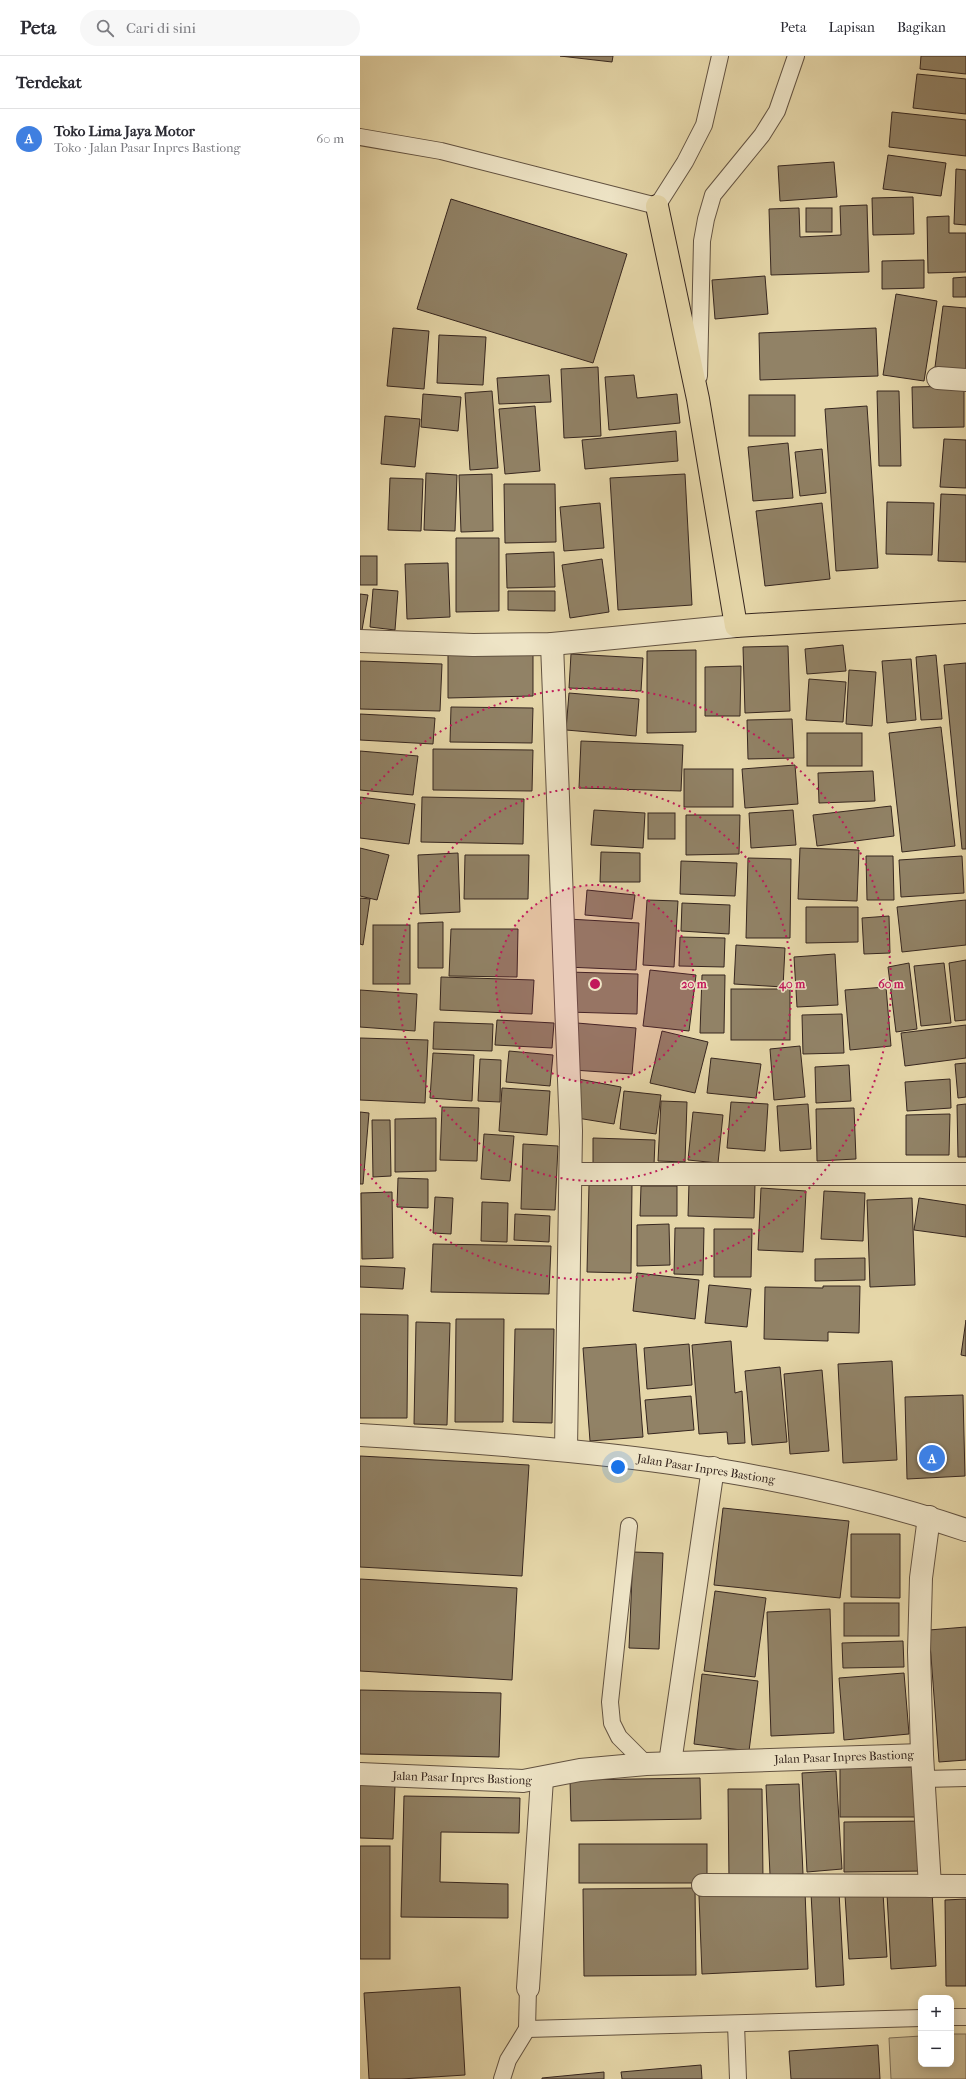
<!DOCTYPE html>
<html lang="id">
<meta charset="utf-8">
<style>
:root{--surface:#fff;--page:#f7f7f7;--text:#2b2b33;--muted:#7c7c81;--line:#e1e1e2;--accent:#7c3aed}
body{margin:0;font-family:"IM FELL French Canon",serif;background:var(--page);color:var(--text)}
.controls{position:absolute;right:12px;bottom:12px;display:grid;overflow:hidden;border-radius:8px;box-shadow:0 2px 10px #0003}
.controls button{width:36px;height:36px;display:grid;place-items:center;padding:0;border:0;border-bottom:1px solid var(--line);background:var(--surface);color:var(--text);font:20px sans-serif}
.you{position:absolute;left:258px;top:1411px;width:14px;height:14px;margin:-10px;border:3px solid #fff;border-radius:50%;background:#1a73e8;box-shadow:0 0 0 6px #1a73e833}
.badge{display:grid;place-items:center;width:26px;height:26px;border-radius:50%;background:var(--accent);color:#fff;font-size:13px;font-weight:700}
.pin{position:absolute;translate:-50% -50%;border:2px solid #fff;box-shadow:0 1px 4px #0006}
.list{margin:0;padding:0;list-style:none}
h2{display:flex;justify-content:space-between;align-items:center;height:52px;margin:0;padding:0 16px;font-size:17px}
h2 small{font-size:13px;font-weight:400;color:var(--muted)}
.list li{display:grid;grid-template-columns:26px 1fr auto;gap:12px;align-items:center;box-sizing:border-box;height:60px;padding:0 16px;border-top:1px solid var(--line)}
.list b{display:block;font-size:15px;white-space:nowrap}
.list p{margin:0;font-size:13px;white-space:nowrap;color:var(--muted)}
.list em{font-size:13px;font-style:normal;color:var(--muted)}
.icon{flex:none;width:22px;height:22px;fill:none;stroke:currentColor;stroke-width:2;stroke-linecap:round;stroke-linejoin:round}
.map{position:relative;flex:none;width:606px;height:2023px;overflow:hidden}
header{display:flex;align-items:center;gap:24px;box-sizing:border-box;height:56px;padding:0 20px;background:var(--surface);border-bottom:1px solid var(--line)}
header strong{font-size:19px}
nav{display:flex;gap:22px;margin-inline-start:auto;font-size:14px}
.search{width:280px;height:36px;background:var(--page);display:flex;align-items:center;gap:10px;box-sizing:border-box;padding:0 14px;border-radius:22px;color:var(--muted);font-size:15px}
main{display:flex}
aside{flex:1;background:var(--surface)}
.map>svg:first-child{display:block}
</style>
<header>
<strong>Peta</strong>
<div class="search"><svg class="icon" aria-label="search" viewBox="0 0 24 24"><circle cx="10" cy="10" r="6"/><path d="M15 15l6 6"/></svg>Cari di sini</div>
<nav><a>Peta</a><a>Lapisan</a><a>Bagikan</a></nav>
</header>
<main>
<aside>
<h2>Terdekat<small></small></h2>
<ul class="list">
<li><span class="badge" style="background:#3f7fe0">A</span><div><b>Toko Lima Jaya Motor</b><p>Toko · Jalan Pasar Inpres Bastiong</p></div><em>60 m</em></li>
</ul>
</aside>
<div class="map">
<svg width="606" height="2023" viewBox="0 0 606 2023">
<rect width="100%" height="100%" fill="#e5d6a8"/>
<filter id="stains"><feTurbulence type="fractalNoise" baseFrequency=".005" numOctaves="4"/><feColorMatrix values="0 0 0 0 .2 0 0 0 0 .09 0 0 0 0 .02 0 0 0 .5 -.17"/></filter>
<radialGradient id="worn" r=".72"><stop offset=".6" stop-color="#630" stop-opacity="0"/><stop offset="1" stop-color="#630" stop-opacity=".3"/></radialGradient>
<path fill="#c7b891" stroke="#7e6f58" d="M591,1978H606V2023H531L529,1982L561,1980V2008H591Z"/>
<g fill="#918266" stroke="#36261f">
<path d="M200,0H253L252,6Z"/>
<path d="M561,0H606V18L560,13Z"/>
<path d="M557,18L606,23V58L553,52Z"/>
<path d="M532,56L606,64V100L529,91Z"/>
<path d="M528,99L586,107L581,140L523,133Z"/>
<path d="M474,106L477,141L420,145L418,110Z"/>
<path d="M596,113L606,114V169L594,168Z"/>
<path d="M553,141L554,178L513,179L512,142Z"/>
<path d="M91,143L267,198L233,307L57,253Z"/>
<path d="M507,149L509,216L411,219L409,153L439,152L440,181L481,179L480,150Z"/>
<rect x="446" y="152" width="26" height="24"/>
<path d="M589,160V177H606V216L568,217L567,161Z"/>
<path d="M564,204V232L522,233V205Z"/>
<path d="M405,220L408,258L355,263L352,224Z"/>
<path d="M606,221V241H593V222Z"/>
<path d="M536,238L577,245L564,325L523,319Z"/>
<path d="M583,250L606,252V315L575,311Z"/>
<path d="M33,272L69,275L64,333L27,330Z"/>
<path d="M516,272L518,320L400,324L399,277Z"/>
<path d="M79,279L126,281L123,329L77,327Z"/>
<path d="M238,311L241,380L204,382L201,313Z"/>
<path d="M189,319L191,346L139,348L137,322Z"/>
<path d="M274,319L277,342L317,338L320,367L249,374L245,321Z"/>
<path d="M604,330V371L553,372L552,331Z"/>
<path d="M132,335L138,412L110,414L105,337Z"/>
<path d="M517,335H539L541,410H519Z"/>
<path d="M63,338L101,341L98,375L61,371Z"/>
<rect x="389" y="339" width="46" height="41"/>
<path d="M175,350L180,415L145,418L139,353Z"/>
<path d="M507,350L518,512L476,515L465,353Z"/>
<path d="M25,360L60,363L55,411L21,408Z"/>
<path d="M316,375L318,405L225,413L222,384Z"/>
<path d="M584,383L606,384V432L580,431Z"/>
<path d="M428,387L433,442L393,445L388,391Z"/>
<path d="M462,393L466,437L440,440L435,396Z"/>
<path d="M66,417L97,419L95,475L64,474Z"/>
<path d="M132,418L133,475L101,476L99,419Z"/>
<path d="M325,418L332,549L258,554L250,422Z"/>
<path d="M30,422L63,423L61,475L28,474Z"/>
<path d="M144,428H195L196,486L145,487Z"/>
<path d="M581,438L606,439V506L578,505Z"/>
<path d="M527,446L574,447L572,499L526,498Z"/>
<path d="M240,447L244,492L204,495L200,451Z"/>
<path d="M462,447L470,523L405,530L396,455Z"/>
<path d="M96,482H139V555L96,556Z"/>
<path d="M194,496L195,531L147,532L146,498Z"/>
<rect x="0" y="500" width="17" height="29"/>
<path d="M242,503L249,556L210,562L202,509Z"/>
<path d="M88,507L90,561L47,563L45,508Z"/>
<path d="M13,533L38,535L35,574L10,571Z"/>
<path d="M148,535H195V555L148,554Z"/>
<path d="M0,538L8,539L2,574H0Z"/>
<path d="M483,589L486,615L447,618L445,593Z"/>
<path d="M428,590L430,655L385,657L383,591Z"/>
<path d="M173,592V640L88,642V594Z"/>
<path d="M336,594V676L287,677V595Z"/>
<path d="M211,598L283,602L281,635L209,632Z"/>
<path d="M576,599L582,663L561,664L556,601Z"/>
<path d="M551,603L556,664L527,667L522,605Z"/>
<path d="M0,605L82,608L80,655L0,653Z"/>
<path d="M606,607V793H602L584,609Z"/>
<path d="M381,610L380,660H345V611Z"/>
<path d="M489,614L516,616L512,670L486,668Z"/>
<path d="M449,623L486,626L483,666L446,664Z"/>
<path d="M209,637L279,643L276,680L206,674Z"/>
<path d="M91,651L173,652L172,687L90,686Z"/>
<path d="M0,658L75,662L73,688L0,684Z"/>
<path d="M432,663L434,702L388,703L387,664Z"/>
<path d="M581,671L595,790L542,796L529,677Z"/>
<rect x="447" y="677" width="55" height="33"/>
<path d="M221,685L323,689L321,735L219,732Z"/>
<path d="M73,693L173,694L172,735L73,734Z"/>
<path d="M0,695L58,700L53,739L0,734Z"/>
<path d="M435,709L438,748L385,752L382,713Z"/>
<rect x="324" y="713" width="49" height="38"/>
<path d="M513,715L515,745L459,747L458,717Z"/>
<path d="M0,741L55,748L49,788L0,782Z"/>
<path d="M62,741L164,743L163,788L61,786Z"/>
<path d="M531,750L534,780L457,790L453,759Z"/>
<path d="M234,754L285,757L283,792L231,789Z"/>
<path d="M433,754L436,789L391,792L389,757Z"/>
<rect x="288" y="757" width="27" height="26"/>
<path d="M326,759H380L379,798L326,799Z"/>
<path d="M0,792L29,799L17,844L0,840Z"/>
<path d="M440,792L499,794L497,845L438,843Z"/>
<path d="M241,796L280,797V826H240Z"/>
<path d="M98,797L100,856L60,858L58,799Z"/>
<path d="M105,799H169L168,843H104Z"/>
<path d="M506,800H533L534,844H507Z"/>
<path d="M602,800L604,837L541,841L539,804Z"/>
<path d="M388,802L431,803L430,882H386Z"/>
<path d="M321,805L377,807L375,840L320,838Z"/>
<path d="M227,834L275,839L272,863L225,859Z"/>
<path d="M0,842L10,843L3,889L0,888Z"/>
<path d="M287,844L318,845L314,911L283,909Z"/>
<path d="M606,844V889L542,896L537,851Z"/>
<path d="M322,847L370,849L369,878L321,875Z"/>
<path d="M446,851H498V886L446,887Z"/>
<path d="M529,860L530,897L504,898L502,862Z"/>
<path d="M208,863L279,867L276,914L206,911Z"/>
<path d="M83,866V912H58V867Z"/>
<rect x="13" y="869" width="37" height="59"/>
<path d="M91,873H158L157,921L89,920Z"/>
<path d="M320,881L365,882L364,911L319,910Z"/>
<path d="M376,889L425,892L423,931L374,928Z"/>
<path d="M475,898L478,949L437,951L434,901Z"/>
<path d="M606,904V964L595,965L589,907Z"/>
<path d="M549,907L557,973L536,976L528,911Z"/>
<path d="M584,907L591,967L561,970L554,910Z"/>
<path d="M290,914L336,919L329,975L283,970Z"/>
<path d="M208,916L278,918L277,958L207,956Z"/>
<path d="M342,919H365L364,977H340Z"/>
<path d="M81,921L174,924L172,958L80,954Z"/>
<path d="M526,931L531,990L490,994L485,934Z"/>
<rect x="371" y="933" width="59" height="51"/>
<path d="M0,934L57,938L55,975L0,971Z"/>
<path d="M482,958L484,997L443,998L442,959Z"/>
<path d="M137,964L194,967L192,992L135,989Z"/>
<path d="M74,966L133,968L132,995L73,993Z"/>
<path d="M217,967L276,972L272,1018L213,1014Z"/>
<path d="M606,969V1002L545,1010L541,977Z"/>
<path d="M302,975L348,986L335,1037L290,1027Z"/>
<path d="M0,982L68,984L65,1047L0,1044Z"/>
<path d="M440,990L445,1041L414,1044L410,993Z"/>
<path d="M149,995L193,999L190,1030L146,1026Z"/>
<path d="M73,997L114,999L112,1045L70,1042Z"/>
<path d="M351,1002L401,1008L396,1042L347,1037Z"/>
<path d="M120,1003L141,1004L140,1046L118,1045Z"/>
<path d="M606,1007V1041L598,1042L595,1008Z"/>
<path d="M489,1009L491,1045L456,1047L455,1011Z"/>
<path d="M218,1023L261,1031L254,1068L211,1061Z"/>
<path d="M590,1023L591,1052L547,1055L545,1026Z"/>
<path d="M142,1032L190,1035L187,1079L139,1075Z"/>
<path d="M264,1035L301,1039L296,1078L260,1073Z"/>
<path d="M301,1045L327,1046L325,1106L298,1105Z"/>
<path d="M371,1046L408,1048L405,1095L367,1092Z"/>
<path d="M448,1048L451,1093L420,1095L417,1050Z"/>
<path d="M606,1048V1101H598L597,1049Z"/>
<path d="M82,1051L119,1052L117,1105L80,1104Z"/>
<path d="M494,1052L496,1103L457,1105L456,1053Z"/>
<path d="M0,1056L9,1057L3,1128H0Z"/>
<path d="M333,1056L363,1059L358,1107L328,1104Z"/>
<path d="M590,1058L589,1099H546V1059Z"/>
<path d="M76,1062V1115L35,1116V1063Z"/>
<path d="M12,1064H30L31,1120L13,1121Z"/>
<path d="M124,1078L154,1080L150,1125L121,1123Z"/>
<path d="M233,1082L295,1084L294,1109L233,1108Z"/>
<path d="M163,1088L198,1090L195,1154L161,1153Z"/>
<path d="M38,1122L68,1123V1152L37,1151Z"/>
<path d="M329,1126L395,1128L394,1162L328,1160Z"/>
<path d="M229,1128H272L271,1217L227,1216Z"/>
<path d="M281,1130H317V1160H280Z"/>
<path d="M401,1132L446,1135L443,1196L398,1194Z"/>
<path d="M464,1135L505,1137L503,1185L461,1183Z"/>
<path d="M32,1136L33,1202L2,1203L1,1137Z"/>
<path d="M75,1141L93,1142L91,1178L73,1177Z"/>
<path d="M552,1142L555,1229L510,1231L507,1144Z"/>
<path d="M559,1142L606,1149V1181L554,1174Z"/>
<path d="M122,1146L148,1147L147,1186L121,1185Z"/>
<path d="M155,1158L190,1160L189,1186L154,1184Z"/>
<path d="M309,1168L310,1209L277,1210V1169Z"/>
<path d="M315,1172H344L343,1219L314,1218Z"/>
<path d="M354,1173H392L391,1221H354Z"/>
<path d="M73,1188L191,1190L189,1238L71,1236Z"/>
<path d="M505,1202V1224L455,1225V1203Z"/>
<path d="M0,1210L45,1212L43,1233L0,1231Z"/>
<path d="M277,1217L339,1224L335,1263L273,1255Z"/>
<path d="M349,1229L391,1233L387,1271L345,1267Z"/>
<path d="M463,1230H500L499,1277L468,1276V1285L404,1283L405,1231L463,1232Z"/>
<path d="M0,1258L48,1259L47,1362H0Z"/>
<path d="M96,1263H144L143,1366H95Z"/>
<path d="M606,1264V1300L601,1299Z"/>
<path d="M56,1266L90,1267L87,1369L54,1368Z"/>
<path d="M155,1273H194L192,1367L153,1366Z"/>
<path d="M371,1285L375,1337L382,1335L385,1387L368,1388L367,1376L339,1378L332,1289Z"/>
<path d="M276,1288L283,1381L230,1385L223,1292Z"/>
<path d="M329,1288L332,1329L287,1333L284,1292Z"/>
<path d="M532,1305L537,1404L483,1407L478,1308Z"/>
<path d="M420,1311L427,1386L392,1389L385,1315Z"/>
<path d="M462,1314L469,1395L430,1398L424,1318Z"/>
<path d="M603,1339L605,1420L547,1423L545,1341Z"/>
<path d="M331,1340L334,1374L288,1378L285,1344Z"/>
<path d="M0,1400L169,1409L162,1520L0,1511Z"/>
<path d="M363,1452L489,1465L480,1542L354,1529Z"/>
<path d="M491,1478H540V1542L491,1541Z"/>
<path d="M273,1496L303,1497L299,1593L269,1592Z"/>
<path d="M0,1523L157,1532L152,1624L0,1615Z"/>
<path d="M355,1535L406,1542L395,1621L344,1615Z"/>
<rect x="484" y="1547" width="55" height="33"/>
<path d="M470,1553L474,1677L411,1680L407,1556Z"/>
<path d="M606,1571V1704L579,1706L569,1574Z"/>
<path d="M543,1585L544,1611L483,1612L482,1587Z"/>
<path d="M544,1617L549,1678L484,1684L479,1622Z"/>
<path d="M342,1618L398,1625L389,1695L334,1688Z"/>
<path d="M0,1634L141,1637L139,1701L0,1698Z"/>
<rect x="480" y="1711" width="80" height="50"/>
<path d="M476,1715L482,1813L447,1816L442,1717Z"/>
<path d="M340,1722L341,1763L211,1765L210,1724Z"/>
<path d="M439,1728L443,1818L410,1819L406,1729Z"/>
<path d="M0,1729L35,1730L33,1783L0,1782Z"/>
<path d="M368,1733H402L403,1824L369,1825Z"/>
<path d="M44,1740L160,1742L159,1777L81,1776L80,1826L148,1828V1862L41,1861Z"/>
<path d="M564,1765V1815L484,1816V1766Z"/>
<rect x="219" y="1788" width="128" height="39"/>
<rect x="0" y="1790" width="30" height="113"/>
<path d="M335,1832L336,1919L224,1920L223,1833Z"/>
<path d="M445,1835L448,1913L342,1918L339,1840Z"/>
<path d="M572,1835L576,1910L531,1913L527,1838Z"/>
<path d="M479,1836L484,1929L456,1931L451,1837Z"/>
<path d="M523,1837L527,1901L489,1903L485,1839Z"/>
<path d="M606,1843V1930H586L585,1844Z"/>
<path d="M100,1931L105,2019L41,2023H9L4,1937Z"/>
<path d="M518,1989L520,2023H431L429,1995Z"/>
<path d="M341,2009L342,2023H262L261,2016Z"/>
<path d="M244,2016V2023H182V2022Z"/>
</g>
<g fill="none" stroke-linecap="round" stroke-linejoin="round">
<defs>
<g id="lane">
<path d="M0,81L81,95L297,150L325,106L344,69L360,0"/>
<path d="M339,320L342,185L346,163L353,139L402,79L417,55L436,0"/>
<path d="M269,1470L250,1646L252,1667L259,1681L286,1708"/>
<path d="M564,1723L606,1722"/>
<path d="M591,1961H606"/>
<path d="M376,1968L378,2023"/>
<path d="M167,1973L561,1962"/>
<path d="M142,2023L148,2004L167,1973L168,1932"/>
</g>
<g id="street">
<path d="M578,322L606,324"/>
<path d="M0,585L113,589L192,588L376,570"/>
<path d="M192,588L211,1075L206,1393"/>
<path d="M211,1118H606"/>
<path d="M0,1379C204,1391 411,1408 606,1474"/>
<path d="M569,1461L561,1522L559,1596L562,1699L570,1830"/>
<path d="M310,1707L353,1412"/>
<path d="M0,1718L163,1725L220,1714L286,1708L562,1699"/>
<path d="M343,1829L606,1830"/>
<path d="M168,1932L182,1723"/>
</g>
<path id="highway" d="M297,150L338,343L376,570L606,556"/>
</defs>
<use href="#lane" stroke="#625241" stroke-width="18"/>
<use href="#street" stroke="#625241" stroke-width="24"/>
<use href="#highway" stroke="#36261f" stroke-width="24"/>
<use href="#lane" stroke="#eee4c6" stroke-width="16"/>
<use href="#street" stroke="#eee4c6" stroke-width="22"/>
<use href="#highway" stroke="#e5d6a8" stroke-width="22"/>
</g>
<circle cx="235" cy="928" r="99" fill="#c2185b" fill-opacity=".12"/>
<g fill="none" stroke="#c2185b" stroke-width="2" stroke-dasharray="2 4">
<circle cx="235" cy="928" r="99"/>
<circle cx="235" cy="928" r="197"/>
<path d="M0 748A296 296 0 1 1 0 1108"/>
</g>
<g text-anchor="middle" stroke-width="3" stroke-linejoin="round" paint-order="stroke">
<g font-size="12" fill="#36261f" stroke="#eee4c6">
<text transform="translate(346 1413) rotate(9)" y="4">Jalan Pasar Inpres Bastiong</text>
<text transform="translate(484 1701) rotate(-2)" y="4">Jalan Pasar Inpres Bastiong</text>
<text transform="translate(102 1722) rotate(2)" y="4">Jalan Pasar Inpres Bastiong</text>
</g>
</g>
<circle cx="235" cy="928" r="6" fill="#c2185b" stroke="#eee4c6" stroke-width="2"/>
<g font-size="12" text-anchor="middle" font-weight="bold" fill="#c2185b" stroke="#eee4c6" stroke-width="3" stroke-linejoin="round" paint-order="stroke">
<text x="334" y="932">20 m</text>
<text x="432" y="932">40 m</text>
<text x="531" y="932">60 m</text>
</g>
<rect width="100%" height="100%" filter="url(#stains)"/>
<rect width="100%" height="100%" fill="url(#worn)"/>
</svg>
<div class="controls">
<button>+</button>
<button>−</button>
</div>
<div class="you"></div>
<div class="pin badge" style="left:572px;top:1402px;background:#3f7fe0">A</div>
</div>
</main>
